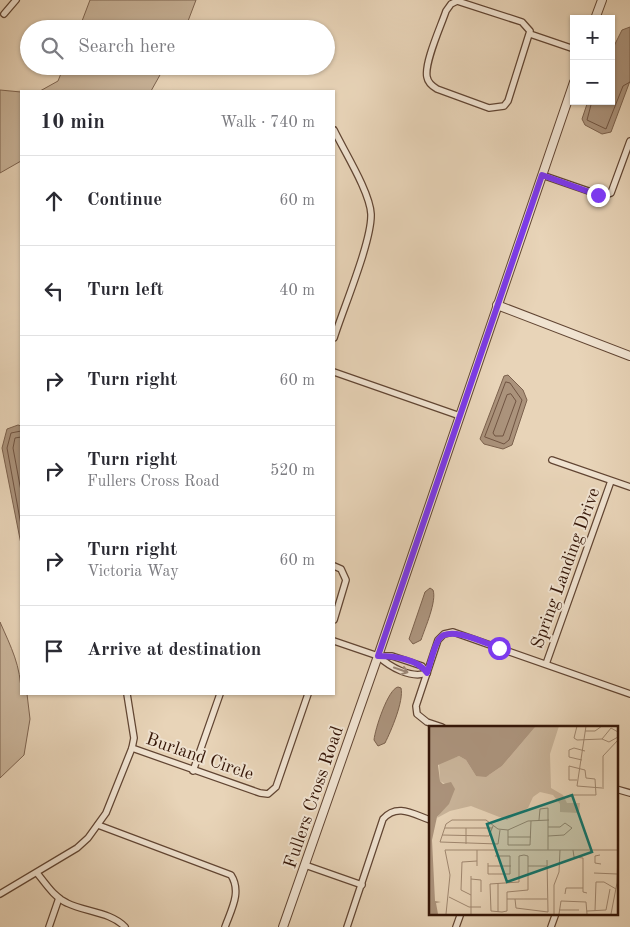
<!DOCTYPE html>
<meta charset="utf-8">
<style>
:root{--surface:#fff;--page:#f2f2f3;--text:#2b2b33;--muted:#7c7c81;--line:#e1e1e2}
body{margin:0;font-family:"Old Standard TT",serif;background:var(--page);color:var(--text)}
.controls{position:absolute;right:15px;top:15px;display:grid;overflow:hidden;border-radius:0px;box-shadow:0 1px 4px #0004}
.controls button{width:45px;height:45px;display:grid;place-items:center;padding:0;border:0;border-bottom:1px solid var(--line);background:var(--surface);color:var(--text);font:25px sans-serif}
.stop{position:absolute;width:15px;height:15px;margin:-11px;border:4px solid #7c3aed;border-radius:50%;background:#fff}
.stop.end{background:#7c3aed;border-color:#fff;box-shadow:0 1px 5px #0008}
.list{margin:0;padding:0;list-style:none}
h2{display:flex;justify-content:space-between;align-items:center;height:65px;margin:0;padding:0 20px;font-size:21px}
h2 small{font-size:16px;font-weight:400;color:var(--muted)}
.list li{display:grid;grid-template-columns:32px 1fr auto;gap:15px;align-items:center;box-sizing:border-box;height:90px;padding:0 20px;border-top:1px solid var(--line)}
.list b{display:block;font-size:19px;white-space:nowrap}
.list p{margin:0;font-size:16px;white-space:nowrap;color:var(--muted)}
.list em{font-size:16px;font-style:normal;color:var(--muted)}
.icon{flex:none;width:28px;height:28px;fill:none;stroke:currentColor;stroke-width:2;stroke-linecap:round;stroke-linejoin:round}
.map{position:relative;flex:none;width:630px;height:927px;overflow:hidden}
.search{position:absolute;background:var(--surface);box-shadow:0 1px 4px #0004;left:20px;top:20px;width:315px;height:55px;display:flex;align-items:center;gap:12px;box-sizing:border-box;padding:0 18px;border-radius:28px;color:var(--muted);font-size:19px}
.panel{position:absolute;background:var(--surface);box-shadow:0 1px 4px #0004;left:20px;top:90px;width:315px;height:605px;border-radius:0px}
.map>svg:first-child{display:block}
</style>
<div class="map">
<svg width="630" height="927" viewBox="0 0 630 927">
<rect width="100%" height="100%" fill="#e8d4b8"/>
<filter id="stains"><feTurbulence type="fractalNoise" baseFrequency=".004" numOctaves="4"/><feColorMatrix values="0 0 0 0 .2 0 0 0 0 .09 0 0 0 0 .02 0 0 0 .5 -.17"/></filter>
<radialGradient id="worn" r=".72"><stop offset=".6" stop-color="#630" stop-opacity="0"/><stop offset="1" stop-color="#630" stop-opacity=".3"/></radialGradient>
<g fill="#c9b49a" stroke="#7e6450">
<path d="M90,0H196L185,29H79Z"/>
<path d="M64,66H165L151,91H40L58,81Z"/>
<path d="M0,90L21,92V161L0,173Z"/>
<path d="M0,622C11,647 21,666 21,694H27L30,719L24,755L0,778Z"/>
</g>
<g fill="#ab937c" stroke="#7b614d">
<path d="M630,27V81L611,132L602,134L585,125L582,119L588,101H611V52L622,30Z"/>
<path d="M508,375L523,390L527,400L512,445L503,449L484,444L480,439L504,376Z"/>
<path d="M18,425L21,426V544L2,448L7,429Z"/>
<path d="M430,588L433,590C437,601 425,628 421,640L413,644L409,639L425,592Z"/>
<path d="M398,687L401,688C404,701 391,731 385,743L378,746L374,740C375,729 388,689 398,687Z"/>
</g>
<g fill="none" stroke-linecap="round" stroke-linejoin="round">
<g stroke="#705442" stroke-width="1">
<path d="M592,101L587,120L606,129L623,86L630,82"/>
<path d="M506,382L510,383L522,400L509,440L504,444L485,437Z"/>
<path d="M511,394L516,401L503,436H495L493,433L507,395Z"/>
<path d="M21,431L11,433L7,448L21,525"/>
<path d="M21,437L15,438L13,448L21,491"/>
</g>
<defs>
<g id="minor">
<path d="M457,1L522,22L530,31L508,101L504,106L489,108L437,89C432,86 428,83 427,77C424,63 441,26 446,11L451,4Z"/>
<path d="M4,14L16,0"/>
<path d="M530,34L574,49"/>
<path d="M334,130C344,151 370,192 371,214C372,241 343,309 334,338"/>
<path d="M542,175L603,196L611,193L630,141"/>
<path d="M334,372L460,416"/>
<path d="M552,460L630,487"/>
<path d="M334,566L341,569L346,580L334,620"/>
<path d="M334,641L378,656H392L422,666L427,673"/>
<path d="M378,656C390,667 411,679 427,673"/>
<path d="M546,664L611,481"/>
<path d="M442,727L427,722L417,714L416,706L438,640L444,634L453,632L630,694"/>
<path d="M132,748L260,793L268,794L276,787L308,694"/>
<path d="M193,771L220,694"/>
<path d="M616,789L630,793"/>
<path d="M98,825L231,875C242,892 231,910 225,927"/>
<path d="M305,865L362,885"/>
<path d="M37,873C46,884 54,897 67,903C85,912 111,912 125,927"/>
<path d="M0,894L77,848L88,838L106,813L132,748L134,738L127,694"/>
<path d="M49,927L59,898"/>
<path d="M347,927L383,819C397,803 413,814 430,820"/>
<path d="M456,927L461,913"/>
<path d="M551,927L556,913"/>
</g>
<g id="tertiary">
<path d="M595,19L602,0"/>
<path d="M497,305L630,356"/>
<path d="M283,927L378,656L574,82"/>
</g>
</defs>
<use href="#minor" stroke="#614533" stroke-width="8"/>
<use href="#tertiary" stroke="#614533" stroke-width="10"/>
<use href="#minor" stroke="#f0e3d1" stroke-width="5.5"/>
<use href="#tertiary" stroke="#f0e3d1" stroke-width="8"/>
</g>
<defs><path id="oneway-shaft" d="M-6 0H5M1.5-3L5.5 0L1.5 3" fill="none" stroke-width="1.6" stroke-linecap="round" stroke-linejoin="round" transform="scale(1.25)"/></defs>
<use stroke="#9b8676" href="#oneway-shaft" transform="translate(401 670) rotate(19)"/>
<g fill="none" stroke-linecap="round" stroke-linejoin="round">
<path stroke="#7c3aed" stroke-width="6" d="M499,648C485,643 449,625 439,639C433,648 431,663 427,673C418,659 394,656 378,656L542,175L598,195"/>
</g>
<g text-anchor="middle" stroke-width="4" stroke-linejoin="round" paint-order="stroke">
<g font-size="18" fill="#341507" stroke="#f0e3d1">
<text transform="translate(565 568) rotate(-70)" y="6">Spring Landing Drive</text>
<text transform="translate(200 756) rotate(19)" y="6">Burland Circle</text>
<text transform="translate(313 797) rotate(-71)" y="6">Fullers Cross Road</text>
</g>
</g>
<g transform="translate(429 726)">
<rect width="189" height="189" fill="#e8d4b8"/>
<path d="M107,0H130L121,28L122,62L134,69L138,77H151L150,87L131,86V78L124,69L111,66L104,71L99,82L78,94L42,80L21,85L8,92L25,63L11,55L10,37L30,30L37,34L47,50L60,49L73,40Z" fill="#c9b49a"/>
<path d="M0,0H107L73,40L57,51L47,50L37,34L30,30L9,39L11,55L14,58L22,56L26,63L20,78L8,91L3,114L6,175L12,176L7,177L9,188H0Z" fill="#ab937c"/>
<path fill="none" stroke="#a08871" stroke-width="1" d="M148,0L145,12L148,14L173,13L180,16L189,11M157,0L148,60L173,62M156,5H166L173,0M173,13L182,2L189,6M153,34L140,31V24L145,22L156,25M174,63V30L189,14M142,69H167L166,53L157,52L156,44L140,40V54H148M110,94L111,83L119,82V124M119,101H131L136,97L143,102L135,109L119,110M16,102H63M71,104L69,118L11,116L17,98L23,94H57L69,103L79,104L99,95L120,94M79,104V119H101L102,95M13,109L60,110L64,100M79,111H102M37,118V102M144,124L145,131L154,132V166L158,167M171,129L166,130V137L172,138M59,137V148H81V130H66M48,140V124M59,140H82M99,140H118M165,147L188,148M42,150V188M42,153L52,154V166M136,168L137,162H154M42,169L32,164L33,136L48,135M20,171L40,181H52M78,173H118M86,173L87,182L119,186L118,134M130,184H150M158,185L177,184L181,163M166,185L167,156H175L187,163M69,186V157M73,186L62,185L61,158L90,156V130L95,129M73,186L78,185V166L99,164V130L95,129M17,188L21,149L16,124H189M125,188V159L130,146L131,124M130,188L132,175L157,176L158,188M182,188L188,157L189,125"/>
<path fill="#0f766e" fill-opacity="0.15" stroke="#0f766e" stroke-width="2.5" d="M143,69L163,126L78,156L58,98Z"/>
<rect width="189" height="189" fill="none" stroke="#341507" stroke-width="2.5"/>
</g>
<rect width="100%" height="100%" filter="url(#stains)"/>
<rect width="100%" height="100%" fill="url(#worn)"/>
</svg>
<div class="controls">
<button>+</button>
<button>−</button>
</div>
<div class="stop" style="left:499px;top:648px"></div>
<div class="stop end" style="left:598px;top:195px"></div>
<div class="search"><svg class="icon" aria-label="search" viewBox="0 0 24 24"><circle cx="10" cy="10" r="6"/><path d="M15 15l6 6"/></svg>Search here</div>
<section class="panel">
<h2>10 min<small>Walk · 740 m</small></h2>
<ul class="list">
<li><svg class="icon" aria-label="ahead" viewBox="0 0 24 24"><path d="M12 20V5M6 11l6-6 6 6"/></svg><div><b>Continue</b></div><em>60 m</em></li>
<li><svg class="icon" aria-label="left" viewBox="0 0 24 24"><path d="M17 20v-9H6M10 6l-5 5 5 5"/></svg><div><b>Turn left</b></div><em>40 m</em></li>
<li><svg class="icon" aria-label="right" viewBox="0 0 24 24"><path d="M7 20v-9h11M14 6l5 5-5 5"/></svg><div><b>Turn right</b></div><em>60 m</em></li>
<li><svg class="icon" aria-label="right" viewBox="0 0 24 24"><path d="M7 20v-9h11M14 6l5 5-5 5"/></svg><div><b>Turn right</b><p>Fullers Cross Road</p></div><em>520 m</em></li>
<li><svg class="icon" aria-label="right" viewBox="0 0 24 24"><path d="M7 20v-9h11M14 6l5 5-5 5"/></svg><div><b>Turn right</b><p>Victoria Way</p></div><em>60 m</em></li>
<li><svg class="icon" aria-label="arrive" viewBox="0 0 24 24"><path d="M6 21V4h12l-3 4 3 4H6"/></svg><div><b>Arrive at destination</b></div></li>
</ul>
</section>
</div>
